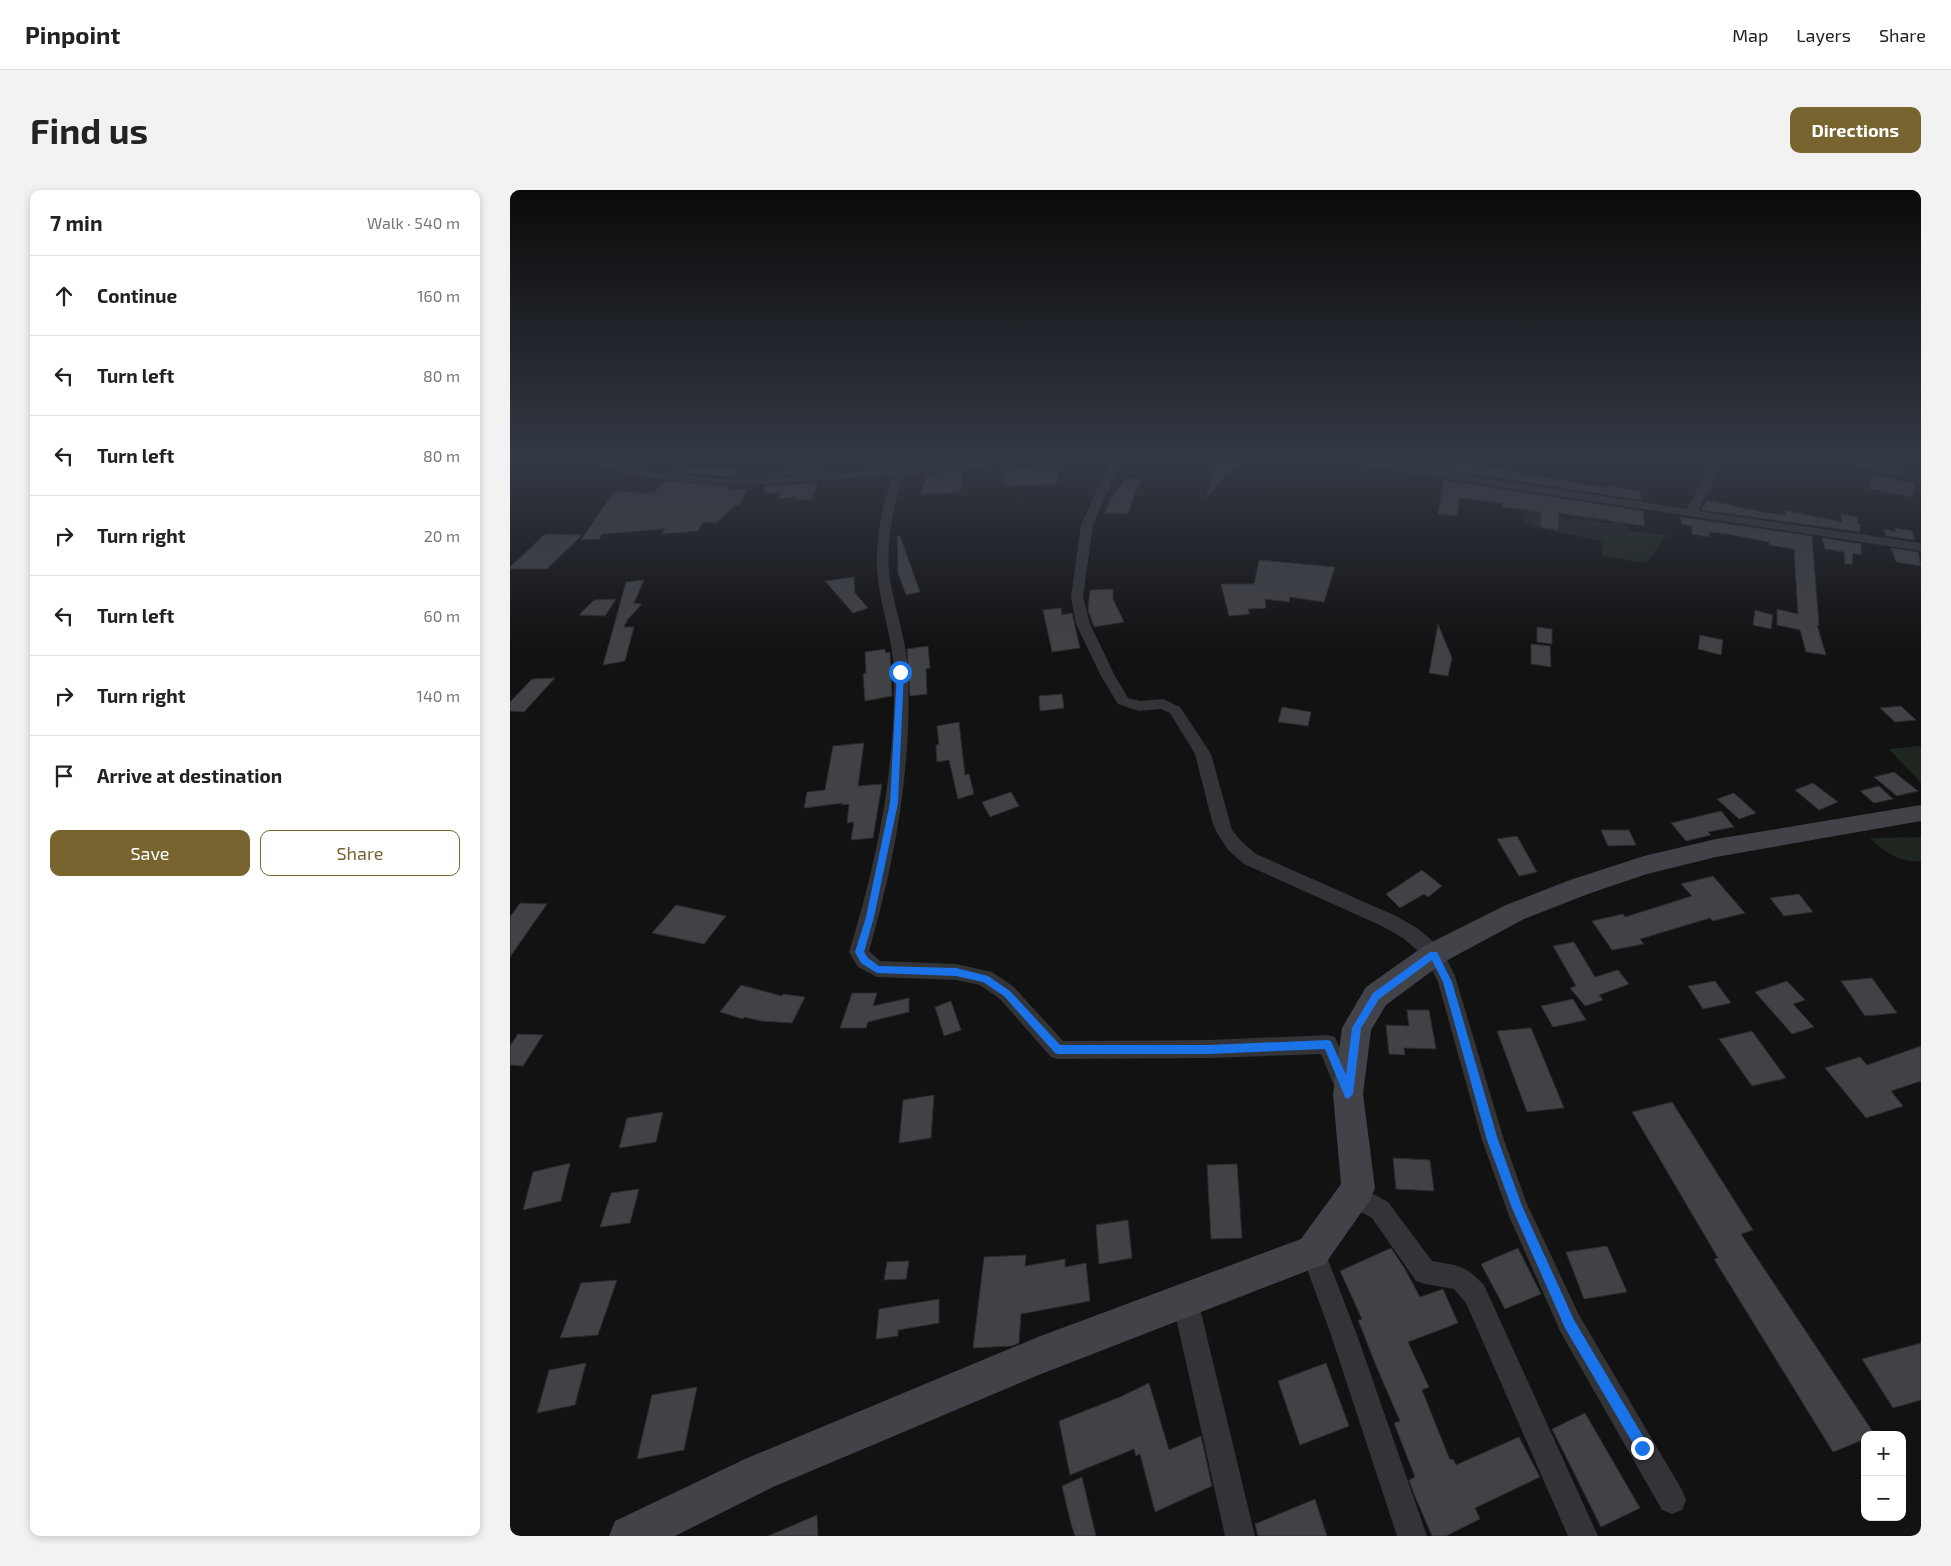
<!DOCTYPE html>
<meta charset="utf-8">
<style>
:root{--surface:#fff;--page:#f2f2f2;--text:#222;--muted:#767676;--line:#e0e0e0;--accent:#77642f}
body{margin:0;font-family:"Exo 2",sans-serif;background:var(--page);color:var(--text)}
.controls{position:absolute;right:15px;bottom:15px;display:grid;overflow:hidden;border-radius:10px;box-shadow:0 2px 8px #0003}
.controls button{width:45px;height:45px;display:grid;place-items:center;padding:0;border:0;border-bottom:1px solid var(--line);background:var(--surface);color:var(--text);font:25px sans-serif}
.stop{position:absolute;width:15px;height:15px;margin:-11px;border:4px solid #1a73e8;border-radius:50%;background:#fff}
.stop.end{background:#1a73e8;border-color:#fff;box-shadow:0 1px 5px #0008}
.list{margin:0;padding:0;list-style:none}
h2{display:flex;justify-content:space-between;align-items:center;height:65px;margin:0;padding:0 20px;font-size:21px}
h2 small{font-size:16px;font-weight:400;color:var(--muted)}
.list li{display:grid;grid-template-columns:32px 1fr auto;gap:15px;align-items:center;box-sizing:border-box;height:80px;padding:0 20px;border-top:1px solid var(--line)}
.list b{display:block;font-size:19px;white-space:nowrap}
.list em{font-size:16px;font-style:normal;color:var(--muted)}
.actions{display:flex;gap:10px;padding:15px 20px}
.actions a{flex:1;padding:11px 0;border:1px solid var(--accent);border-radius:10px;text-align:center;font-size:18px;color:var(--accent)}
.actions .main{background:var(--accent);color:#fff}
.icon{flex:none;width:28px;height:28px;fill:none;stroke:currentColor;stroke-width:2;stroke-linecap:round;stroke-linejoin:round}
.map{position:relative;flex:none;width:1411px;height:1346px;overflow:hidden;border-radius:10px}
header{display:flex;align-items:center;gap:30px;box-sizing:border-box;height:70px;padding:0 25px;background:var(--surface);border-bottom:1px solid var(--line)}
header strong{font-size:24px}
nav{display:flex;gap:28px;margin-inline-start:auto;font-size:18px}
.intro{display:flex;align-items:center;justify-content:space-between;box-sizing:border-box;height:120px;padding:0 30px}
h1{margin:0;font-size:35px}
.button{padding:12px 22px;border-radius:10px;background:var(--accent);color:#fff;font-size:18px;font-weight:700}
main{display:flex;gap:30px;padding:0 30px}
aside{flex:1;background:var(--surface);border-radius:10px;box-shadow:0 2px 8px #0003}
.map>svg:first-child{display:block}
</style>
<header>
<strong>Pinpoint</strong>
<nav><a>Map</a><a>Layers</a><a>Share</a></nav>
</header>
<div class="intro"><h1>Find us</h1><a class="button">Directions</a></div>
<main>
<aside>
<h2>7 min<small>Walk · 540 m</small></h2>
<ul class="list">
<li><svg class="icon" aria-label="ahead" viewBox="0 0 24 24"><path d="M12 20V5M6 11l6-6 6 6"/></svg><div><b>Continue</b></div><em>160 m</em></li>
<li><svg class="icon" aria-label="left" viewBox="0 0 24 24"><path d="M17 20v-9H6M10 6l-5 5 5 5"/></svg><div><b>Turn left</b></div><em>80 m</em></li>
<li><svg class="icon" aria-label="left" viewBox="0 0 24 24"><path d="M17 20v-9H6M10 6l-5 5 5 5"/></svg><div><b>Turn left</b></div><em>80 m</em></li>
<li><svg class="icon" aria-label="right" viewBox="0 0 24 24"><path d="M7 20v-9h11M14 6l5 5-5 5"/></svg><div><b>Turn right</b></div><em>20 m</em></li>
<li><svg class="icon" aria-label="left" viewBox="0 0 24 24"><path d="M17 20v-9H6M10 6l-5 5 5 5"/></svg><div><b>Turn left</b></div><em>60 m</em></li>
<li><svg class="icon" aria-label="right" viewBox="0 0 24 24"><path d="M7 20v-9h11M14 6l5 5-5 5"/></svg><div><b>Turn right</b></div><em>140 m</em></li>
<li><svg class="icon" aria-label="arrive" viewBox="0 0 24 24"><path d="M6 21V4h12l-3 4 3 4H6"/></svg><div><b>Arrive at destination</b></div></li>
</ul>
<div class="actions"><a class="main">Save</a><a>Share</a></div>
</aside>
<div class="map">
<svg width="1411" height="1346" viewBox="0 0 1411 1346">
<rect width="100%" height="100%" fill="#121213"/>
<g fill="#1f2620">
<path d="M1021,317L1046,325L1054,330L1069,329L1082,330L1094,333L1110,332L1121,341L1157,345L1136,373L1093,366L1091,351L1024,337L1010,328Z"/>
<path d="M1409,556L1411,557V593L1379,559Z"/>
<path d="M1411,647V671C1390,673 1374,662 1360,648Z"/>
</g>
<g fill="#414246" stroke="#2c2c2f">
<path d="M425,268H456L455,270L422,274Z"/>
<path d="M708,268H733L696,307Z"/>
<path d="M938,270L1097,298L1098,296L1130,301L1131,310L936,280Z"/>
<path d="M542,274V276L548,275L547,294L494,296L495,280L525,278L524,275Z"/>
<path d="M204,277L203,279L227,277L224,287L164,282L166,280Z"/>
<path d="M312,279L311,282L256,286V283Z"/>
<path d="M454,280L450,302L410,304L418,284Z"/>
<path d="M1363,285L1405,294L1402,307L1358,298Z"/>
<path d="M615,288L632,290L625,302L618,324L595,323L600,310Z"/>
<path d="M934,290L1133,321L1135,336L1049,323L1048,340L1030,337L1031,322L992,317L993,313L950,308L947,326L928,324Z"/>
<path d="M155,291L220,296L219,300L238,299L229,315L224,316L207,333L193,332L188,341L152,344L155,339L92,344L89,349L71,350L104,301L143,303Z"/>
<path d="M308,293L302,309L285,310L286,307L269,309L271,302L254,303L255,296Z"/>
<path d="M1197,310L1252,322L1275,325V320L1332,332L1331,324L1348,327L1347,334H1350V342L1191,320Z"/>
<path d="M1170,327L1302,346L1309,436L1307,435L1316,465L1296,462L1290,440L1267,435V419L1288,424L1284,359L1259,355V352L1218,344L1199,342V347L1182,344V336L1172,334Z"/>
<path d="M1385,338L1402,341L1405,350L1376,346L1374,339L1386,342Z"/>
<path d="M38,344L72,345L37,379H0V377L34,345Z"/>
<path d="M387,346H390L410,402L396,405L388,383Z"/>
<path d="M1312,348L1351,354V365L1343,363L1342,374H1335L1334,362L1315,359Z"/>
<path d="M1381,358L1408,362L1411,376L1386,372Z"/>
<path d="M749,370L825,377L814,412L780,407L779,412L755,409L756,418L738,419L740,424L719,426L711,394H744Z"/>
<path d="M344,387L345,403L358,418L343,423L315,391Z"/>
<path d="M134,390L124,413L132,414L118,429L114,437H124L115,471L93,475L116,392Z"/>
<path d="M603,399V409L614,432L584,437L578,420L580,400Z"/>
<path d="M106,409L95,426L69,425L84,410Z"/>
<path d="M551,418L552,425L562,423L570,458L542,462L533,420Z"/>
<path d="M1245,420L1263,425L1261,439L1243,435Z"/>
<path d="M928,434L942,468L938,486L919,483Z"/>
<path d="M1027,437L1042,439V454L1027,452Z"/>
<path d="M1190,445L1213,450L1211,465L1188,459Z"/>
<path d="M1021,454L1040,456L1041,477L1021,474Z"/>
<path d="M418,456L420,478L416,479L417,504L400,506L397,459Z"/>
<path d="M375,459L376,463L380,462L382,506L355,511L353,484L356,483L355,462Z"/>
<path d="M45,488L14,522L0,521V512L22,489Z"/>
<path d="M552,504L554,518L530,521L529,506Z"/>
<path d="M1391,516L1406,530L1385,532L1370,518Z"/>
<path d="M772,517L801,522L798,536L768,532Z"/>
<path d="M449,532L455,585L459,584L464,604L448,609L439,570L427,572L426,555L429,554L427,536Z"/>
<path d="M354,553L348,596L372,594L363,648L341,650L344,632L337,633L339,614L332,615L333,613L294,618L297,602L315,600L323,556Z"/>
<path d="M1384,582L1408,601L1387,606L1364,587Z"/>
<path d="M1303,593L1328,612L1309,620L1285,600Z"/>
<path d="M1369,596L1383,609L1364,613L1350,601Z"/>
<path d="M501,602L509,616L480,627L472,612Z"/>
<path d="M1224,603L1246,623L1229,629L1207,609Z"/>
<path d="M1211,621L1224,637L1198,642L1201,645L1176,651L1161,633Z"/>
<path d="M1091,640H1119L1126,655L1098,656Z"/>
<path d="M1007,646L1027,682L1009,686L987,649Z"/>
<path d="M912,680L932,696L918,707L914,704L890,718L876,704Z"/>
<path d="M1203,686L1235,723L1203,731L1200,728L1130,749L1134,754L1102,760L1082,731L1113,724L1115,727L1182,706L1171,694Z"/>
<path d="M1289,704L1303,722L1274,726L1260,708Z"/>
<path d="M10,713L37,714L0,767V727Z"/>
<path d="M166,715L216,726L194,754L142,743Z"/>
<path d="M1064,752L1085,787L1108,780L1119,794L1089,805L1093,810L1075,816L1060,798L1066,796L1043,756Z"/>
<path d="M1362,788L1387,823L1355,826L1331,791Z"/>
<path d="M1205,791L1221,813L1193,819L1178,796Z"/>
<path d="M1277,791L1295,810L1283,814L1304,837L1282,844L1245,802Z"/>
<path d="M231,795L272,806L273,804L295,807L282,833L251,831L234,827L233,829L210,822Z"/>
<path d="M342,803H367L363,816L399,808V822L358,832L356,838H330Z"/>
<path d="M1063,809L1076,830L1043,837L1031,816Z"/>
<path d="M441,811L451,840L434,846L425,817Z"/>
<path d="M897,820H919L926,859L894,858L895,865L879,864L876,835L899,836Z"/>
<path d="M1021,838L1054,918L1017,922L987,841Z"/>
<path d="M1242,841L1276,888L1242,896L1209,849Z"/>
<path d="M8,844L33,845L13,876L0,875V856Z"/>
<path d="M1411,856V891L1381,901L1393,916L1356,928L1315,878L1350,867L1357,875Z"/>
<path d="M424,905L421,948L389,953L393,910Z"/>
<path d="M1162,912L1243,1040L1231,1044L1365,1245H1355V1249L1323,1262L1204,1069L1208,1068L1122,922Z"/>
<path d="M153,922L146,952L109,958L117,928Z"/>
<path d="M883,968L920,970L924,1001L886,999Z"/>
<path d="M60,973L51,1011L13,1020L23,982Z"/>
<path d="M727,974L732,1048L701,1049L697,975Z"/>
<path d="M129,999L120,1033L90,1037L101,1003Z"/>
<path d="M618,1030L622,1068L589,1074L586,1035Z"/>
<path d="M1097,1056L1117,1102L1074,1109L1056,1062Z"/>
<path d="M881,1058L895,1079L910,1107L933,1099L948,1133L898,1152L919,1197L912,1200L940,1270L943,1269L946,1275L1009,1247L1030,1287L965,1318L970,1329L936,1346H922L904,1304L899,1290L905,1287L884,1233L890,1231L867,1178L848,1130L852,1129L830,1081Z"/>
<path d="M1008,1058L1031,1104L995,1119L971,1074Z"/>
<path d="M516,1065L515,1076L555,1069V1077L576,1073L580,1111L511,1124L509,1153L502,1156L463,1158L474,1067Z"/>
<path d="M399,1071L396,1089L374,1090L377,1072Z"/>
<path d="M107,1090L88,1145L50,1148L71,1093Z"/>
<path d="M429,1109V1133L388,1140V1146L366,1149L369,1119Z"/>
<path d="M1411,1153V1210L1383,1218L1352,1169Z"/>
<path d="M76,1173L65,1215L27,1223L39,1180Z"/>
<path d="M816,1173L839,1236L790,1255L768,1191Z"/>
<path d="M639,1193L659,1260L691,1246L702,1296L645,1322L630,1264L626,1266L624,1259L560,1285L549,1231L610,1207Z"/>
<path d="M187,1197L174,1260L127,1269L142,1205Z"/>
<path d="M1075,1223L1130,1318L1091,1337L1042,1239Z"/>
<path d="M572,1287L586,1346H565L561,1334L552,1296Z"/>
<path d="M805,1309L817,1346H748L745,1334Z"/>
<path d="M307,1325L308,1346H258Z"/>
</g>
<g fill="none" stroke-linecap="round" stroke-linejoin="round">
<g fill="#333438" fill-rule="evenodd">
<path d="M0,268H87L128,280L200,288L237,289L389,279L495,268H528L523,271L393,285C383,317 375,356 380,390C385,421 397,451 398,483C402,577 385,671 359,761L370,771L446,774L482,782L504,797L553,851L699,850L818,845L825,847L828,854L847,898L844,905L836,908L828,905L811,864L699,868L548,869L541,867L490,809L470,795L446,790L367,787L348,777L339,762C367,672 386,578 384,483C383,451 372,421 368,390C364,356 371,317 383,286L237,295L200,294L127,286L79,272L0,274Z"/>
<path d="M602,268H612L583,335L573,407L580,434L605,486L618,508L630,511L653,509L670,517L701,564L722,640L731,651L746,664L886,726L907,738L931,758L945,786L994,950L1017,1014L1069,1125L1172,1300L1176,1310L1172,1320L1162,1324L1152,1320L1051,1143L999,1026L972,950L928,792L917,769L893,748L872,736L734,674L719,661L707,643L702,631L685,564L660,523L651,519L629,521L608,514L591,486L566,434L561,407L571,335Z"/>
<path d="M822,268H844L1177,319L1205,268H1215L1188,321L1411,353V361L1046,306L827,271Z"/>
<path d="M1323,268H1339L1393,282L1394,284L1389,287L1324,270Z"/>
<path d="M843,993L878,1012L922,1071C950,1076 953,1074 974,1095L1088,1346H1058L956,1113L944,1099L915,1094L906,1091L862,1028L835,1013L831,1005L835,997Z"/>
<path d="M803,1050L812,1053L815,1062L847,1145L917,1346H887L821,1145L791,1062L794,1053Z"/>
<path d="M675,1097L684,1101L688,1110L745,1346H715L662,1110L666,1101Z"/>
</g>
<path fill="#424348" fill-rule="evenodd" d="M1411,615V631L1206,667L1137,684L1078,704L1014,729L934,772L876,815L861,840L853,904L865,998L860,1010L815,1074L531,1184L263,1297L165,1346H99L105,1331L235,1269L528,1147L791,1049L831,994L823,904L832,838L856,797L914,756L996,715L1060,690L1134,666L1206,649Z"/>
</g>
<linearGradient id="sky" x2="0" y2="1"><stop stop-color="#0a0a0a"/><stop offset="0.59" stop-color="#333944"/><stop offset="1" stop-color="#333944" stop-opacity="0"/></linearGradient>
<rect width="1411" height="456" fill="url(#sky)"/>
<path fill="#1a73e8" d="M390,480L394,482L388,613L364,727L354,762L358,768L369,776L446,778L478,786L500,801L550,855H699L818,850L821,851L836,885L842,838L863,803L920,762H927L942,792L988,950L1012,1016L1064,1130L1137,1253L1139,1258L1137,1262L1132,1264L1128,1262L1055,1138L1002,1018L977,950L933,792L922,770L869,809L851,838L843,904L838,909L835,907L815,859L699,864H548L545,863L494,806L473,792L446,786L367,783L351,773L345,762L356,727L380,613L387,482Z"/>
</svg>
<div class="controls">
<button>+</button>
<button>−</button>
</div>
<div class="stop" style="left:390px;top:482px"></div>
<div class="stop end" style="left:1132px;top:1258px"></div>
</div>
</main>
